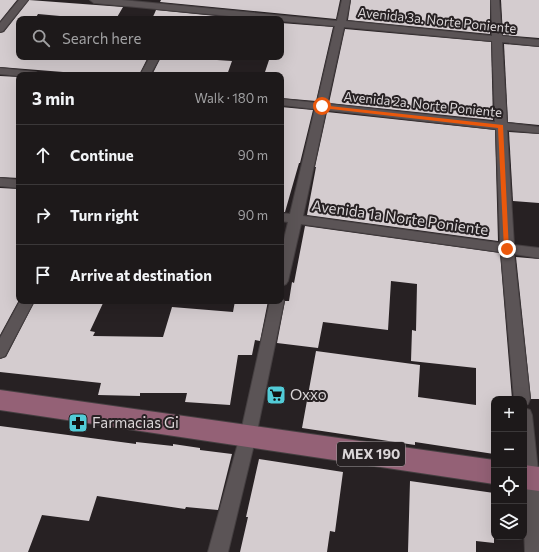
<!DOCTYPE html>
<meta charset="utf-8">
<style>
:root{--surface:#1d191a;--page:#2a2627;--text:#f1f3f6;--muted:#a0a0a2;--line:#3b3839}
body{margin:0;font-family:Commissioner,sans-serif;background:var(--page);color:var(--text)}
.controls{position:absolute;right:12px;bottom:12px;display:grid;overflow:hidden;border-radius:8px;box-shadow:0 4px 16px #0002}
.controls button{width:36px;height:36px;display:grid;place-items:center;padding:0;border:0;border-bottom:1px solid var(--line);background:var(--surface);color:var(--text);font:20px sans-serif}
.stop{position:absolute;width:12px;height:12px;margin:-9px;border:3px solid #ea580c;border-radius:50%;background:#fff}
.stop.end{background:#ea580c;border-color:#fff;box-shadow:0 1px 4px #0008}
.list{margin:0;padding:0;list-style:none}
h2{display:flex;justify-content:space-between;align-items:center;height:52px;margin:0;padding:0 16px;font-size:17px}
h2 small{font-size:13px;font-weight:400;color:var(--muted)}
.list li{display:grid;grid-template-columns:26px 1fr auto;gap:12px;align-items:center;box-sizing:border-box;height:60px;padding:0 16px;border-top:1px solid var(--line)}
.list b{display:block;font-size:15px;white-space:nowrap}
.list em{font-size:13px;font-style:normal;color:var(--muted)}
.icon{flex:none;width:22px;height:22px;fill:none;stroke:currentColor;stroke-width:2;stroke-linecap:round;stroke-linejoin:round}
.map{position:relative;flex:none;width:539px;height:552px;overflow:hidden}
.search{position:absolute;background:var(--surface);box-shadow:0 4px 16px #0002;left:16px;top:16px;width:268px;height:44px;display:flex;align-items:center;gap:10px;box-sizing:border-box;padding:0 14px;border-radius:8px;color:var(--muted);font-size:15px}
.panel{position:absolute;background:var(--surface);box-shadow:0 4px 16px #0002;left:16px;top:72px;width:268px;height:232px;border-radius:8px}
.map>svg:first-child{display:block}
</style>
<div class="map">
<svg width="539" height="552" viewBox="0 0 539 552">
<rect width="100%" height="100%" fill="#272123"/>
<g fill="#d4cccf">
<path d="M0,0H17L0,21Z"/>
<path d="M29,0L123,7L116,19H93L38,14L35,19H19V57H148L139,75H101L0,67V33L4,32Z"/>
<path d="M161,0H340L336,19L160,2Z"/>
<path d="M351,0H490V34L348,20Z"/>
<path d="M501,0H539V38L503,35Z"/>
<path d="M156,10L246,19H152Z"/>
<path d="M281,23L333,27L316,101L281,98V75H264L270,57H281Z"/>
<path d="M345,29L491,42L493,120L329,103Z"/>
<path d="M504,44L539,47V125L508,122Z"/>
<path d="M161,57H219L217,60L232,61L227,75H152Z"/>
<path d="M0,76L19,77V178L0,177Z"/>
<path d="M281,107L313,110L300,163H299L285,212H281Z"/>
<path d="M327,112L495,130L498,241L307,215L316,167H315Z"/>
<path d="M509,132L539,134V203L513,201Z"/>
<path d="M0,188L19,189V300L0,335Z"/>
<path d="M305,226L500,253L512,399H494V454L415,442V445L302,428L316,351L420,365L418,397L476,405V368L411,361L412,330L416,331L417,284L391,281L388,330L323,322L318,348L277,343L285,301H289L292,282L294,283Z"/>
<path d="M516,257L539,259V399H531Z"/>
<path d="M35,301H104L90,331L95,332L93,336L163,337L172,307L233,312L235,301H268L260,341L255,340L252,355H238L230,405L185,402L187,393H140V396L98,395L101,383L0,372V359L6,357Z"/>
<path d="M0,426L136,444V442L173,446V444L200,448V450L232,454L218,510L186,507L185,509L97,496L89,521L42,515L28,552H0Z"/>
<path d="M259,459L343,472L335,532L330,531L327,552H240L248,517H246Z"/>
<path d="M410,481L494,493V543L476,541V552H408Z"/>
</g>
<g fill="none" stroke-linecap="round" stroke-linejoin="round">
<defs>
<g id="street">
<path d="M19,0H28L3,31L0,32V23Z"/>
<path d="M90,0H122L337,21L342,0H350L346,21L492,36L491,0H499L502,36L539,40V46L502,42L507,123L539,127V133L507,130L514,245L539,248V258L514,254L530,399L528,404L524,405V399H514L501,252L301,224L288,281L286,284L281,286V252L288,222L281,221V213L290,214L315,109L281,105V99L317,103L335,26L281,21V19H262L94,3ZM344,27L492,41L495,122L327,104ZM326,110L496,129L500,243L303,216Z"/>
<path d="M150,57H160L150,75H140Z"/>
<path d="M0,68L36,72L41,75H19V76L0,74Z"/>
<path d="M0,178L19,180V188L0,186Z"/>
<path d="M281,297L284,301L256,436L228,552H208L240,436L270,301H281Z"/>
<path d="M20,301H34L5,356L0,358V338Z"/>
<path d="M524,408L530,410L532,415L539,480V552H525L524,526Z"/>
</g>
<g id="primary">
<path d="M0,390L494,460V484L0,410Z"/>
<path d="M524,465L539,467V491L524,489Z"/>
</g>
</defs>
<use href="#street" stroke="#453f41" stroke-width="2"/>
<use href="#primary" stroke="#453f41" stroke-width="2"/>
<use href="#street" fill="#5b5456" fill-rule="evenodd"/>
<use href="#primary" fill="#946176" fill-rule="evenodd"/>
</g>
<path fill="#ea580c" d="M320,105L503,125L509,251L504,249L498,128L322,108L319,106Z"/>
<defs>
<symbol id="supermarket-square" viewBox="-11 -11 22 22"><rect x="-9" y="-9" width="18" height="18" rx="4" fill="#52cbd7" stroke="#272123"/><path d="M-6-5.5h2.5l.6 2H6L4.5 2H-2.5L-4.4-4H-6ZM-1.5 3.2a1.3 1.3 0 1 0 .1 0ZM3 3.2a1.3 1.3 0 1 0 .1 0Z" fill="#111"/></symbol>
<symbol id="pharmacy-square" viewBox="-11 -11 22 22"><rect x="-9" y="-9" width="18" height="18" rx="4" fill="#52cbd7" stroke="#272123"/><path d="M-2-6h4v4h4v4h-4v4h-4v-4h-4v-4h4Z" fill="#111"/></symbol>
</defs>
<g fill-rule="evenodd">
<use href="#supermarket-square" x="265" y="384" width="22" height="22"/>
<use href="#pharmacy-square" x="67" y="412" width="22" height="22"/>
</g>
<g text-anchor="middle" stroke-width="4" stroke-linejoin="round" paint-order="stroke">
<g font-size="13" fill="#dad5d7" stroke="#272123">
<text transform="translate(437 20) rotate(6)" y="5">Avenida 3a. Norte Poniente</text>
<text transform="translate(423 104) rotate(6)" y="5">Avenida 2a. Norte Poniente</text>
</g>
<rect fill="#272123" stroke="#a49fa1" stroke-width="1" x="337" y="442" width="68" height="24" rx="3"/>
<g font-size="14" font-weight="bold" fill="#dad5d7">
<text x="371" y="459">MEX 190</text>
</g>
<g font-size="15" fill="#dad5d7" stroke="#272123">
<text transform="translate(400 218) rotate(8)" y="5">Avenida 1a Norte Poniente</text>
</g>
<g font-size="15" fill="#dad5d7" stroke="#272123" text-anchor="start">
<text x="290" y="400">Oxxo</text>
<text x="92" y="428">Farmacias Gi</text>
</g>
</g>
</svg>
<div class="controls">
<button>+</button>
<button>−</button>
<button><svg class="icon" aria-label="locate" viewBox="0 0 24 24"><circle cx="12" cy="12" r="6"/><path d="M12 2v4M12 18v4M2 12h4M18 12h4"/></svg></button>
<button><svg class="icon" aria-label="layers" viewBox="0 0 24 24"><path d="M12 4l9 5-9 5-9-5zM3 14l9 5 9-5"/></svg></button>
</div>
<div class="stop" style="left:322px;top:106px"></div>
<div class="stop end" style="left:507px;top:249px"></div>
<div class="search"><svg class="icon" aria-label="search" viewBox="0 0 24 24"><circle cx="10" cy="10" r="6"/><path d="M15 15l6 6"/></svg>Search here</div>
<section class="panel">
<h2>3 min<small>Walk · 180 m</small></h2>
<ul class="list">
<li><svg class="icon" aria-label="ahead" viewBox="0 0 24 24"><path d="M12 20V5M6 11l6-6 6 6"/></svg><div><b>Continue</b></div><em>90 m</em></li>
<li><svg class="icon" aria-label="right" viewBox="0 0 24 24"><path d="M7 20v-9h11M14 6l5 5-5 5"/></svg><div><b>Turn right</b></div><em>90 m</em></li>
<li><svg class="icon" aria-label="arrive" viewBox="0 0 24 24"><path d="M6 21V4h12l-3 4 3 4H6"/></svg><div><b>Arrive at destination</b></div></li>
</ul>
</section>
</div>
